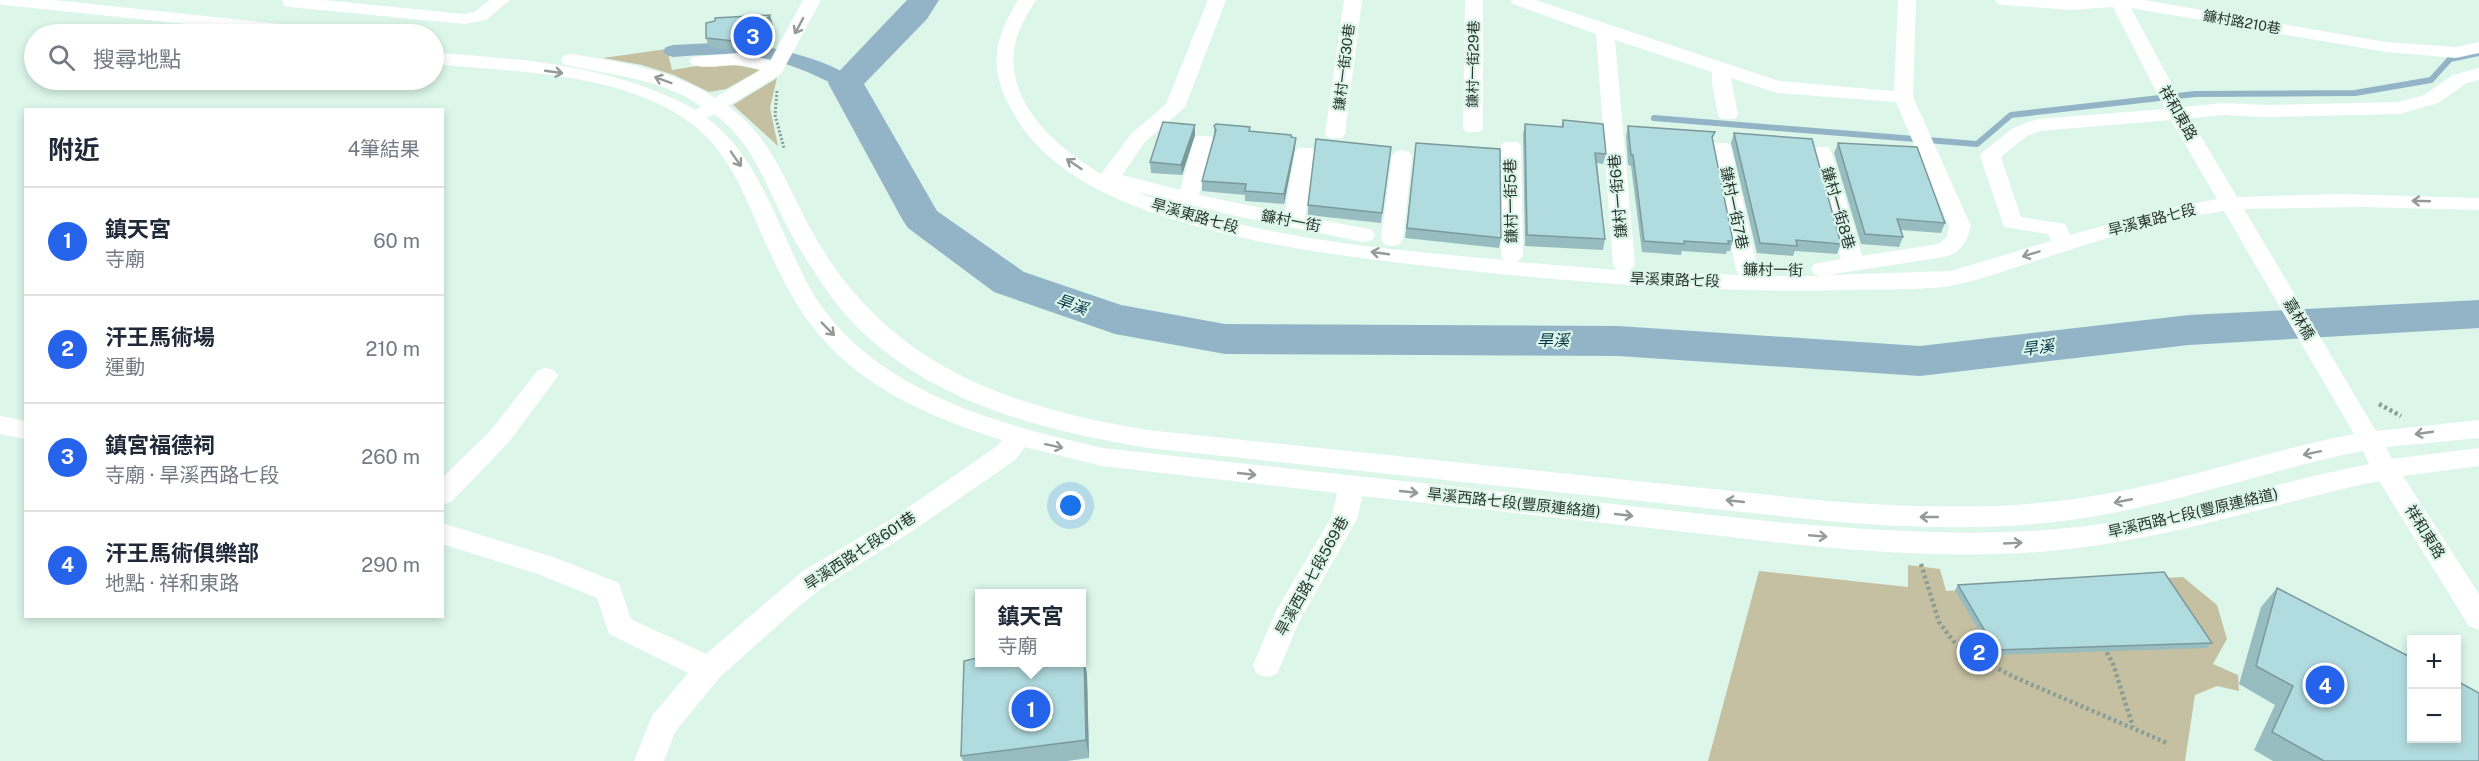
<!DOCTYPE html>
<html lang="zh-TW">
<meta charset="utf-8">
<style>
:root{--surface:#fff;--page:#f6f6f7;--text:#1f2937;--muted:#747a83;--line:#e0e1e3;--accent:#2563eb}
body{margin:0;font-family:"Public Sans","Noto Sans TC",sans-serif;background:var(--page);color:var(--text)}
.controls{position:absolute;right:18px;bottom:18px;display:grid;overflow:hidden;border-radius:0px;box-shadow:0 3px 9px #0003}
.controls button{width:54px;height:54px;display:grid;place-items:center;padding:0;border:0;border-bottom:2px solid var(--line);background:var(--surface);color:var(--text);font:30px sans-serif}
.you{position:absolute;left:1071px;top:506px;width:21px;height:21px;margin:-15px;border:4px solid #fff;border-radius:50%;background:#1a73e8;box-shadow:0 0 0 9px #1a73e833}
.badge{display:grid;place-items:center;width:39px;height:39px;border-radius:50%;background:var(--accent);color:#fff;font-size:20px;font-weight:700}
.pin{position:absolute;translate:-50% -50%;border:3px solid #fff;box-shadow:0 2px 6px #0006}
.popup{position:absolute;left:975px;top:589px;width:111px;height:78px;box-sizing:border-box;display:grid;place-content:center;border-radius:0px;background:var(--surface);filter:drop-shadow(0 2px 4px #0005);font-size:20px;white-space:nowrap;color:var(--muted)}
.popup b{font-size:22px;color:var(--text)}
.popup::after{content:'';position:absolute;left:50%;top:100%;margin-left:-12px;border:12px solid transparent;border-top-color:var(--surface)}
.list{margin:0;padding:0;list-style:none}
h2{display:flex;justify-content:space-between;align-items:center;height:78px;margin:0;padding:0 24px;font-size:26px}
h2 small{font-size:20px;font-weight:400;color:var(--muted)}
.list li{display:grid;grid-template-columns:39px 1fr auto;gap:18px;align-items:center;box-sizing:border-box;height:108px;padding:0 24px;border-top:2px solid var(--line)}
.list b{display:block;font-size:22px;white-space:nowrap}
.list p{margin:0;font-size:20px;white-space:nowrap;color:var(--muted)}
.list em{font-size:20px;font-style:normal;color:var(--muted)}
.icon{flex:none;width:33px;height:33px;fill:none;stroke:currentColor;stroke-width:2;stroke-linecap:round;stroke-linejoin:round}
.map{position:relative;flex:none;width:2479px;height:761px;overflow:hidden}
.search{position:absolute;background:var(--surface);box-shadow:0 3px 9px #0003;left:24px;top:24px;width:420px;height:66px;display:flex;align-items:center;gap:15px;box-sizing:border-box;padding:0 21px;border-radius:33px;color:var(--muted);font-size:22px}
.panel{position:absolute;background:var(--surface);box-shadow:0 3px 9px #0003;left:24px;top:108px;width:420px;height:510px;border-radius:0px}
.map>svg:first-child{display:block}
</style>
<div class="map">
<svg width="2479" height="761" viewBox="0 0 2479 761">
<rect width="100%" height="100%" fill="#dcf6ea"/>
<g fill="#c5c0a2">
<path d="M667,49L672,70L721,62L760,70L726,89L709,92L674,75L642,65L603,58Z"/>
<path d="M777,78L770,108L778,146L733,105Z"/>
<path d="M1908,565L1940,569L1946,591L2183,577L2217,605L2227,639L2213,664L2238,675L2239,691L2217,686L2195,695L2185,761H1708L1759,571L1908,587Z"/>
</g>
<g fill="none" stroke-linecap="round" stroke-linejoin="round">
<path stroke="#93b4c7" stroke-width="6" d="M1654,118L1977,144L2011,115L2195,94L2355,93L2431,80L2450,59L2479,53"/>
<path fill="#93b4c7" fill-rule="evenodd" d="M735,42C762,44 841,61 856,83L853,87H839C775,54 744,51 673,57L666,55L663,51L666,47L673,45Z"/>
<path fill="#93b4c7" fill-rule="evenodd" d="M907,0H939L927,19L864,84L937,211L1024,272L1121,305L1225,324L1618,326L1920,346L2189,315L2479,300V328L2189,345L1920,376L1618,356L1225,354L1115,334L994,292L908,228L902,219L828,83Z"/>
<path stroke="#8b9e95" stroke-width="3" stroke-dasharray="2 2" stroke-linecap="butt" d="M777,91L775,115L784,148"/>
<g stroke="#8b9e95" stroke-width="4.5" stroke-dasharray="3 3" stroke-linecap="butt">
<path d="M2379,404L2401,416"/>
<path d="M1921,564L1939,622L1953,641L1966,652L2014,677L2167,743"/>
<path d="M2104,647L2113,664L2133,727"/>
</g>
<g fill="#fff" fill-rule="evenodd">
<path d="M0,0H54L328,29L334,30L337,34H282L4,5L0,4Z"/>
<path d="M282,0H323L464,14L474,12L490,0H510L486,20L464,24L290,7L284,6Z"/>
<path d="M803,0H821L781,74L728,106C773,137 789,192 815,237C890,367 1008,407 1148,430L1827,501C1920,508 2013,511 2105,494C2189,479 2270,450 2354,434L2224,211C2155,220 2089,244 2023,265C1994,274 1966,285 1935,288C1905,290 1875,289 1845,290C1717,293 1590,284 1462,270C1357,258 1249,247 1148,211C1097,193 1043,164 1015,116C988,72 992,42 1018,0H1036C1026,16 1016,32 1014,51C1008,107 1059,149 1101,174L1131,134L1166,104L1208,0H1226L1185,107L1145,142L1122,175L1180,190L1194,140L1197,136H1211L1214,140L1199,195L1285,213L1295,152L1298,148H1312L1315,152L1305,217L1364,228L1372,230L1375,235L1372,240L1364,242L1236,216L1138,192L1142,194C1256,239 1383,249 1504,260L1501,256V146L1504,142H1518L1521,146L1523,256L1517,262L1616,270L1613,265L1596,34L1513,4L1510,0H1535L1779,81L1894,91L1898,0H1916L1913,97L1971,226C1967,242 1961,253 1944,257L1827,275L1951,271L2051,241L2048,234L2004,227L1980,156L1983,152L2013,128L2037,119L2165,109L2113,7L2070,10L2004,5L1998,4L1995,0H2144L2386,42L2456,47L2479,42V53L2456,58L2386,52L2131,8L2184,107L2224,103L2266,105L2399,102L2424,95L2453,75L2479,68V80L2467,83L2438,103L2400,114L2266,117L2224,115L2190,118L2237,197L2338,194L2479,198V210L2362,207L2244,209L2376,431L2479,420V438L2386,447L2392,459L2479,448V466L2403,476L2479,594V630L2469,626L2379,481C2270,504 2163,541 2051,551C1933,561 1813,547 1696,533C1585,521 1473,508 1362,496L1358,517L1299,622L1277,674L1267,677L1257,674L1253,665L1276,611L1332,516L1337,493L1102,466L1025,447L1015,460L911,532L823,587L797,608L719,678L675,732L664,761H634L652,716L688,673L609,634L597,598L538,574L442,544V523L556,558L619,583L631,619L706,654L803,571L893,518L997,446L1002,440C931,418 857,386 811,325C792,300 778,270 765,242C745,197 730,151 688,121C619,72 515,72 434,64V53C522,58 617,66 696,110L701,106C659,77 611,76 563,64L561,60L563,56L570,54C619,61 673,70 715,98L760,70C734,59 715,71 692,65L690,61L692,57L738,53L770,61ZM1615,40L1712,72V83L1718,115L1721,119H1735L1738,115L1731,78L1777,93L1896,102L1949,226L1947,237L1938,244L1862,256L1831,151L1828,147H1814L1811,151L1841,259L1814,264L1811,269L1814,274L1820,276H1753L1758,270L1731,147L1728,143H1714L1711,147L1736,270L1740,275L1629,271L1635,265ZM714,114C757,144 769,197 794,239C812,270 836,307 861,331C939,405 1046,431 1148,448L1827,521C1910,528 1994,531 2077,519C2168,506 2256,474 2347,454L2363,451L2369,464C2277,482 2187,513 2094,525C1991,539 1888,531 1785,523L1102,448C998,424 877,393 815,297C780,238 764,161 707,118ZM2171,120L2217,199L2164,209L2070,235L2065,224L2021,217L2001,157L2027,136L2040,131Z"/>
<path d="M1344,0H1362L1345,134L1342,138H1328L1325,134Z"/>
<path d="M1465,0H1483V128L1480,132H1466L1463,128Z"/>
<path d="M1402,150L1409,152L1412,156L1403,239L1400,244L1392,246L1384,244L1381,239L1392,156L1395,152Z"/>
<path d="M546,368L554,370L558,376L509,442L451,502L442,505V478L491,430L538,370Z"/>
<path d="M0,416L26,421V439L0,434Z"/>
</g>
</g>
<g fill="#98bdc0">
<path d="M773,25L747,52L709,47L706,38Z"/>
<path d="M1563,120L1606,154L1603,164L1597,163L1605,239L1603,250L1525,246L1523,134L1525,124L1561,127Z"/>
<path d="M1195,125V135L1182,175L1151,173L1150,162Z"/>
<path d="M1214,126L1291,137L1295,148L1284,204L1245,201V195L1202,191V181L1214,137Z"/>
<path d="M1628,126L1715,132L1712,141L1733,241L1730,251H1727L1726,254L1682,251L1681,255L1642,252L1631,166L1628,165L1626,136Z"/>
<path d="M1734,133L1841,244L1837,254L1795,251L1793,256L1757,253L1731,143Z"/>
<path d="M1416,143L1501,238L1499,248L1405,238Z"/>
<path d="M1838,143L1945,223L1941,233L1901,230L1903,237L1899,247L1861,244L1834,153Z"/>
<path d="M1391,147L1381,223L1308,215V205Z"/>
<path d="M1958,585L2212,643L2207,648L1993,655L1955,590Z"/>
<path d="M2277,588L2479,761H2273L2254,750L2275,705L2239,684L2261,607Z"/>
<path d="M1084,657L1087,675L1089,758L1067,761H963L961,756L980,663Z"/>
</g>
<g fill="#7c9a9c">
<path d="M770,15L773,25L747,52L744,42Z"/>
<path d="M1195,125V135L1182,175L1181,165Z"/>
<path d="M1296,138L1295,148L1284,204V194Z"/>
<path d="M1084,657L1087,675L1089,758L1086,740Z"/>
</g>
<g fill="#b1dcdf" stroke="#7c9a9c" stroke-width="1.5">
<path d="M770,15L744,42L706,38V23L715,21V18Z"/>
<path d="M1563,120L1603,124L1606,154L1595,153L1605,239L1527,235L1525,124L1563,127Z"/>
<path d="M1163,122L1195,125L1181,165L1150,162Z"/>
<path d="M1216,124L1250,127L1249,131L1291,135V137L1296,138L1284,194L1245,191L1246,184L1202,181L1216,130L1214,126Z"/>
<path d="M1628,126L1715,132L1712,137L1733,241H1728L1729,244L1684,241V244L1644,241L1633,155H1631Z"/>
<path d="M1734,133L1812,139L1841,244L1796,240L1797,246L1760,243Z"/>
<path d="M1316,139L1391,147L1382,213L1308,205Z"/>
<path d="M1416,143L1500,149L1501,238L1407,228Z"/>
<path d="M1838,143L1917,147L1945,223L1897,219L1903,237L1865,234Z"/>
<path d="M2164,572L2212,643L1996,650L1958,585Z"/>
<path d="M2277,588L2412,658V738H2457V681L2479,693V761H2324L2272,732L2293,686L2256,666Z"/>
<path d="M979,618H980V663H1082V657H1084L1086,740L961,756L964,661L977,658Z"/>
</g>
<defs><path id="oneway-shaft" d="M-6 0H5M1.5-3L5.5 0L1.5 3" fill="none" stroke-width="1.6" stroke-linecap="round" stroke-linejoin="round" transform="scale(1.5)"/></defs>
<g stroke="#949a98">
<use href="#oneway-shaft" transform="translate(799 26) rotate(118)"/>
<use href="#oneway-shaft" transform="translate(554 72) rotate(8)"/>
<use href="#oneway-shaft" transform="translate(663 80) rotate(-160)"/>
<use href="#oneway-shaft" transform="translate(736 159) rotate(55)"/>
<use href="#oneway-shaft" transform="translate(1074 164) rotate(-146)"/>
<use href="#oneway-shaft" transform="translate(2421 201) rotate(-178)"/>
<use href="#oneway-shaft" transform="translate(1380 253) rotate(-172)"/>
<use href="#oneway-shaft" transform="translate(2031 254) rotate(163)"/>
<use href="#oneway-shaft" transform="translate(828 329) rotate(45)"/>
<use href="#oneway-shaft" transform="translate(2424 433) rotate(172)"/>
<use href="#oneway-shaft" transform="translate(1054 446) rotate(12)"/>
<use href="#oneway-shaft" transform="translate(2312 453) rotate(168)"/>
<use href="#oneway-shaft" transform="translate(1247 474) rotate(6)"/>
<use href="#oneway-shaft" transform="translate(1409 492) rotate(6)"/>
<use href="#oneway-shaft" transform="translate(1735 501) rotate(-174)"/>
<use href="#oneway-shaft" transform="translate(2123 501) rotate(169)"/>
<use href="#oneway-shaft" transform="translate(1624 515) rotate(6)"/>
<use href="#oneway-shaft" transform="translate(1929 517) rotate(-180)"/>
<use href="#oneway-shaft" transform="translate(1818 536) rotate(5)"/>
<use href="#oneway-shaft" transform="translate(2013 543) rotate(-3)"/>
</g>
<g text-anchor="middle" stroke-width="4.5" stroke-linejoin="round" paint-order="stroke">
<g font-size="14" fill="#2a3430" stroke="#dcf6ea">
<text transform="translate(2242 22) rotate(10)" y="5">鐮村路210巷</text>
<text transform="translate(1473 64) rotate(-89)" y="5">鎌村一街29巷</text>
<text transform="translate(1344 67) rotate(-83)" y="5">鎌村一街30巷</text>
</g>
<g font-size="15" fill="#2a3430" stroke="#dcf6ea">
<text transform="translate(2178 113) rotate(60)" y="5">祥和東路</text>
<text transform="translate(1618 196) rotate(-95)" y="5">鎌村一街6巷</text>
<text transform="translate(1511 201) rotate(-91)" y="5">鎌村一街5巷</text>
<text transform="translate(1734 208) rotate(78)" y="5">鎌村一街7巷</text>
<text transform="translate(1838 208) rotate(74)" y="5">鎌村一街8巷</text>
<text transform="translate(1195 216) rotate(16)" y="5">旱溪東路七段</text>
<text transform="translate(2152 220) rotate(-14)" y="5">旱溪東路七段</text>
<text transform="translate(1291 221) rotate(11)" y="5">鐮村一街</text>
<text transform="translate(1773 270) rotate(1)" y="5">鐮村一街</text>
<text transform="translate(1675 280) rotate(2)" y="5">旱溪東路七段</text>
<text transform="translate(2299 319) rotate(59)" y="5">嘉林橋</text>
<text transform="translate(1514 503) rotate(6)" y="5">旱溪西路七段(豐原連絡道)</text>
<text transform="translate(2193 513) rotate(-13)" y="5">旱溪西路七段(豐原連絡道)</text>
<text transform="translate(2425 532) rotate(58)" y="5">祥和東路</text>
<text transform="translate(860 551) rotate(-33)" y="5">旱溪西路七段601巷</text>
<text transform="translate(1312 576) rotate(-61)" y="5">旱溪西路七段569巷</text>
</g>
<g font-size="16" font-style="italic" fill="#043247" stroke="#dcf6ea">
<text transform="translate(1072 304) rotate(19)" y="6">旱溪</text>
<text x="1553" y="346">旱溪</text>
<text transform="translate(2038 347) rotate(-7)" y="6">旱溪</text>
</g>
</g>
</svg>
<div class="controls">
<button>+</button>
<button>−</button>
</div>
<div class="you"></div>
<div class="pin badge" style="left:1031px;top:709px">1</div>
<div class="popup"><b>鎮天宮</b>寺廟</div>
<div class="pin badge" style="left:1979px;top:652px">2</div>
<div class="pin badge" style="left:753px;top:36px">3</div>
<div class="pin badge" style="left:2325px;top:685px">4</div>
<div class="search"><svg class="icon" aria-label="search" viewBox="0 0 24 24"><circle cx="10" cy="10" r="6"/><path d="M15 15l6 6"/></svg>搜尋地點</div>
<section class="panel">
<h2>附近<small>4筆結果</small></h2>
<ul class="list">
<li><span class="badge">1</span><div><b>鎮天宮</b><p>寺廟</p></div><em>60 m</em></li>
<li><span class="badge">2</span><div><b>汗王馬術場</b><p>運動</p></div><em>210 m</em></li>
<li><span class="badge">3</span><div><b>鎮宮福德祠</b><p>寺廟 · 旱溪西路七段</p></div><em>260 m</em></li>
<li><span class="badge">4</span><div><b>汗王馬術俱樂部</b><p>地點 · 祥和東路</p></div><em>290 m</em></li>
</ul>
</section>
</div>
